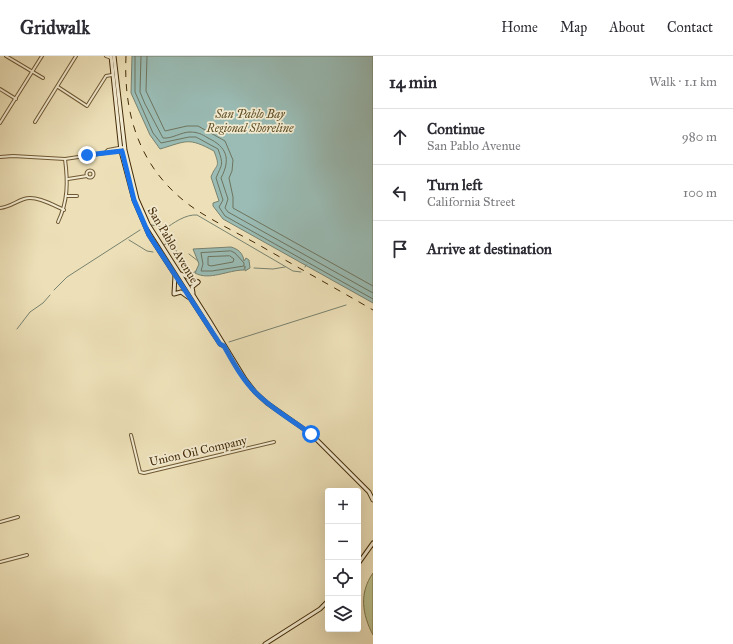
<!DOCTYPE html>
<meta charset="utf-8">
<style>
:root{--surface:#fff;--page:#f7f7f7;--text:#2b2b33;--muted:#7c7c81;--line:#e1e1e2}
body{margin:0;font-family:"IM FELL Great Primer",serif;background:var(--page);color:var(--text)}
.controls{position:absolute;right:12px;bottom:12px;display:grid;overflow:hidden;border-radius:4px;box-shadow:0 4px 16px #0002}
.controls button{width:36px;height:36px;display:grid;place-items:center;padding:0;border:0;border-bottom:1px solid var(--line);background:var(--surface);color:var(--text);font:20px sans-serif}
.stop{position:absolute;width:12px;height:12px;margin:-9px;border:3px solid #1a73e8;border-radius:50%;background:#fff}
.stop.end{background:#1a73e8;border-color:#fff;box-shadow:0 1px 4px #0008}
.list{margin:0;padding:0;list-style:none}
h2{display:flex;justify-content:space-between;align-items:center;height:52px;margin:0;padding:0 16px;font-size:17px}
h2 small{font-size:13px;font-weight:400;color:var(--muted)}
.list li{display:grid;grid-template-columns:26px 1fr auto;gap:12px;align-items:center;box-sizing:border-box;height:56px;padding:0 16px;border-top:1px solid var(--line)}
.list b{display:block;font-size:15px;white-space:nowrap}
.list p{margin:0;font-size:13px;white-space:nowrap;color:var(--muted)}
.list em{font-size:13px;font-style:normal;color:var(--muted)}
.icon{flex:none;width:22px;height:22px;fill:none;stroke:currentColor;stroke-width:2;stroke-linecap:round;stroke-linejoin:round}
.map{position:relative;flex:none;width:373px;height:588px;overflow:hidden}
header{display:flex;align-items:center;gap:24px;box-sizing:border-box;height:56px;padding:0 20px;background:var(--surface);border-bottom:1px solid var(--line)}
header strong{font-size:19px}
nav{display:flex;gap:22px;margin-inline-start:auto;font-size:14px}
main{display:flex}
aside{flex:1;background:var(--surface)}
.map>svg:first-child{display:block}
</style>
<header>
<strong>Gridwalk</strong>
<nav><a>Home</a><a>Map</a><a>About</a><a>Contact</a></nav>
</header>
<main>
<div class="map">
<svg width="373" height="588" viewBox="0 0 373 588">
<rect width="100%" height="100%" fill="#ede0b8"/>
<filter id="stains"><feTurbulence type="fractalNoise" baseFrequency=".005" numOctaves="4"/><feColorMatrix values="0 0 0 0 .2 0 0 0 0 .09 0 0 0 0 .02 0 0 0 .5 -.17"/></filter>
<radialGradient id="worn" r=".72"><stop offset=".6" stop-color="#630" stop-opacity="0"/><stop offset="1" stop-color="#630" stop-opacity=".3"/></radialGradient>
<path fill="#bbc18d" stroke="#7f764a" d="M373,517V579C362,558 359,537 373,517Z"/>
<g fill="#9abcb5" stroke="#77826f">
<path d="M132,0H373V247L223,163L213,150V147L219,145L211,121C216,107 221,113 214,95C188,81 187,85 160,93L150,79L131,37Z"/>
<path d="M231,191C238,193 243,197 244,205L246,202L249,204L250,212L245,215V210L244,214C228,214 209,225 195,217L199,208L193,193Z"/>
</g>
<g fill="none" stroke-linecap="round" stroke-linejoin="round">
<g stroke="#6e745e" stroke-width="1">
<path d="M135,0V36L153,77L161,87L189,81H196L218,93C224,110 222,107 216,122L223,144L219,151L225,160L373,243"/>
<path d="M141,0L140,36L145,48L163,82C172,83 181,76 190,76C197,76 202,78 208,82C227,91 231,103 221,122L228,143L225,152L228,156L373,237"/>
<path d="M147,0L146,35L165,75L187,70H198L225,85L233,104L232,115L229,122L233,141V152L373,230"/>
<path d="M231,195L235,197L244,207V210L212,215H201L203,208L201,197Z"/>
<path d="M230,200L234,203L233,206L211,210L208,209V201Z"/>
</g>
<g stroke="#77826f" stroke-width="1">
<path d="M151,169L158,170L166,174L170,185L191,218"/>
<path d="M165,173C173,167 186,158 197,159L293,215L301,216"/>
<path d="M129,184L147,195L153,196"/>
<path d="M164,189L170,185"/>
<path d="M189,198L198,205"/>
<path d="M305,211L306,209"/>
<path d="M254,212L273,213L285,211"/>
<path d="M190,219L196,215"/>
<path d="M54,234L67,221L140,174"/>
<path d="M17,273L30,256L43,247L50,239"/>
<path d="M229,286L346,249"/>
</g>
<defs>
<g id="minor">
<path d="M6,0L43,22"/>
<path d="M106,0L111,2"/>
<path d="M58,31L87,50L106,20L112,19"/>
<path d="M0,33L16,43"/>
<path d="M35,66L76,0"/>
<path d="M0,67L42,0"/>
<path d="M106,96L108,94L124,91"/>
<path d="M0,101L13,100L65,103L125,94"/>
<circle cx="90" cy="118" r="3.5"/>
<path d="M68,123L87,120"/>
<path d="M67,140H77"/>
<path d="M0,152C10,151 15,146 24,143C36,139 53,149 64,154"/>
<path d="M58,166C68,145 68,126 65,103"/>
<path d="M131,379L140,416L144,417L274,386"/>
<path d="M0,466L18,461"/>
<path d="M0,506L27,499"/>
</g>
<g id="secondary">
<path d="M111,0L121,95L134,144L149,179L220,288L224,290"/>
<path d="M114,0L125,94L137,143L148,168L209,264L245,323L255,336L267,347L311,378L369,436L373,444"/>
<path d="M181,218L198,226"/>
<path d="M175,219L174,238L181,236L188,241"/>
<path d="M193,237L192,231L198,226"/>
<path d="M358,508L373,487"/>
<path d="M265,588L320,553L328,545"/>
</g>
</defs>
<use href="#minor" stroke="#6e5833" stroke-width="4"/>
<use href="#secondary" stroke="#432b07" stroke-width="5"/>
<use href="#minor" stroke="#f3ebd1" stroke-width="2"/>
<use href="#secondary" stroke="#f3ebd1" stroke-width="3"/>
<path stroke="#432b07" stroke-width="1" stroke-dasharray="7 7" stroke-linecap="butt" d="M126,0C123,64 143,119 198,155C217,167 239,178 259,189C297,211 335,232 373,254"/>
</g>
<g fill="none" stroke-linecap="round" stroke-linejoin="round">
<path stroke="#1a73e8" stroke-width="5" d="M87,99L122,95L134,144L149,179L220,288L224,290C233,306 242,323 256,337C272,353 292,364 311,378"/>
</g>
<g text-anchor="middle" stroke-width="3.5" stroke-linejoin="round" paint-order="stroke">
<g font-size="12" font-style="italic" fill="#615028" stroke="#f3ebd1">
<text x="250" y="62">San Pablo Bay<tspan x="250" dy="14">Regional Shoreline</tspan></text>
</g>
<g font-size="12" fill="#432b07" stroke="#f3ebd1">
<text transform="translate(173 189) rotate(59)" y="4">San Pablo Avenue</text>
<text transform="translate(198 395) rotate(-13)" y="4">Union Oil Company</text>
</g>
</g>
<rect width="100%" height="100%" filter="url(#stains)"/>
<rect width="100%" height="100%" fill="url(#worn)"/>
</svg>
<div class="controls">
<button>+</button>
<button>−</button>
<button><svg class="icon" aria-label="locate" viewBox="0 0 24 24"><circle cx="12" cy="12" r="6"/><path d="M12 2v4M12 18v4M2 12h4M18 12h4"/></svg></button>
<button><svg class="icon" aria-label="layers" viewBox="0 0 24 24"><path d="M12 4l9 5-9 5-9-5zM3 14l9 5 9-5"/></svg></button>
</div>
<div class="stop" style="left:311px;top:378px"></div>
<div class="stop end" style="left:87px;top:99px"></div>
</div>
<aside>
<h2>14 min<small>Walk · 1.1 km</small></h2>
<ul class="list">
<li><svg class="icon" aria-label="ahead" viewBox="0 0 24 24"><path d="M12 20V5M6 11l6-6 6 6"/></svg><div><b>Continue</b><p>San Pablo Avenue</p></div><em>980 m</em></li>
<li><svg class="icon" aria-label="left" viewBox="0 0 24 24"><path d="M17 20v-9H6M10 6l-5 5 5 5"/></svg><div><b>Turn left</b><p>California Street</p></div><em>100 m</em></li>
<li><svg class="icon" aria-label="arrive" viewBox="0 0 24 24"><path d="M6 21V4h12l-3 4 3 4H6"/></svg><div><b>Arrive at destination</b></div></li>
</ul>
</aside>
</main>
